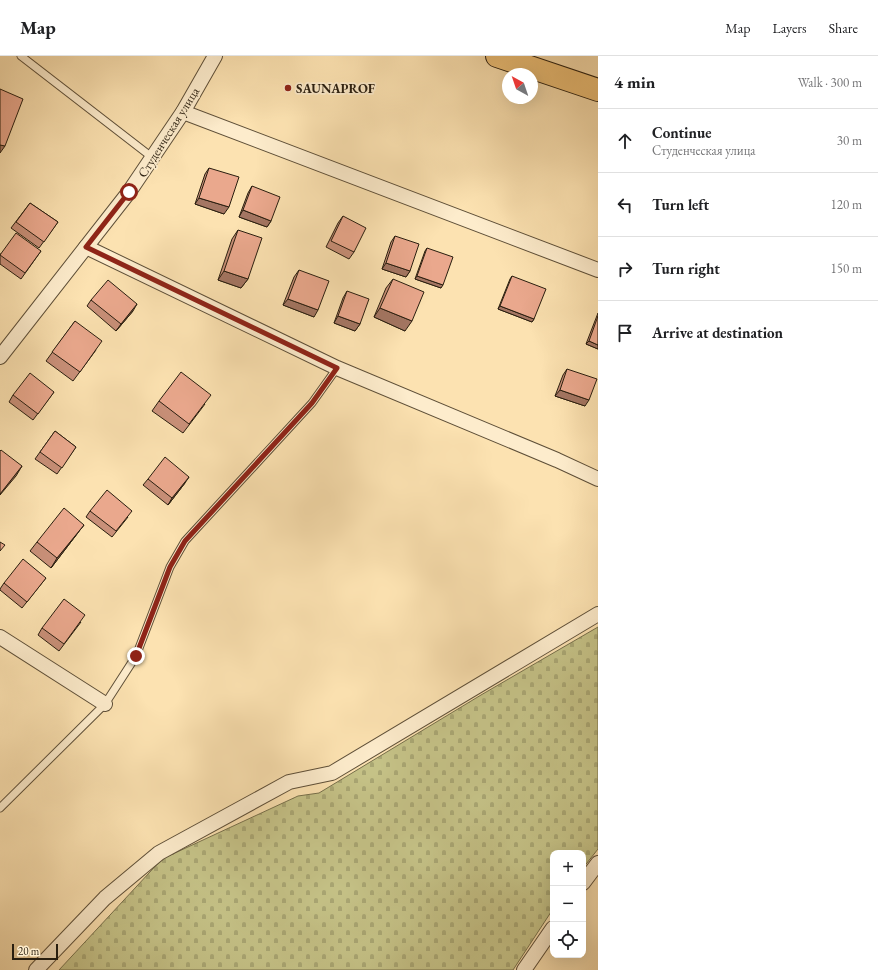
<!DOCTYPE html>
<meta charset="utf-8">
<style>
:root{--surface:#fff;--page:#f6f6f6;--text:#202124;--muted:#757577;--line:#e0e0e0}
body{margin:0;font-family:"EB Garamond",serif;background:var(--page);color:var(--text)}
.controls{position:absolute;right:12px;bottom:12px;display:grid;overflow:hidden;border-radius:8px;box-shadow:0 4px 16px #0002}
.controls button{width:36px;height:36px;display:grid;place-items:center;padding:0;border:0;border-bottom:1px solid var(--line);background:var(--surface);color:var(--text);font:20px sans-serif}
.compass{position:absolute;left:502px;top:12px;width:36px;height:36px;border-radius:50%;background:var(--surface);box-shadow:0 4px 16px #0002;rotate:320deg}
.scale{position:absolute;left:12px;bottom:10px;width:46px;box-sizing:border-box;padding-left:4px;border:2px solid #291e0f;border-top:0;font-size:11px;line-height:14px;white-space:nowrap;color:#291e0f;-webkit-text-stroke:3px #fdeccc;paint-order:stroke}
.stop{position:absolute;width:12px;height:12px;margin:-9px;border:3px solid #8f2418;border-radius:50%;background:#fff}
.stop.end{background:#8f2418;border-color:#fff;box-shadow:0 1px 4px #0008}
.list{margin:0;padding:0;list-style:none}
h2{display:flex;justify-content:space-between;align-items:center;height:52px;margin:0;padding:0 16px;font-size:17px}
h2 small{font-size:13px;font-weight:400;color:var(--muted)}
.list li{display:grid;grid-template-columns:26px 1fr auto;gap:12px;align-items:center;box-sizing:border-box;height:64px;padding:0 16px;border-top:1px solid var(--line)}
.list b{display:block;font-size:15px;white-space:nowrap}
.list p{margin:0;font-size:13px;white-space:nowrap;color:var(--muted)}
.list em{font-size:13px;font-style:normal;color:var(--muted)}
.icon{flex:none;width:22px;height:22px;fill:none;stroke:currentColor;stroke-width:2;stroke-linecap:round;stroke-linejoin:round}
.map{position:relative;flex:none;width:598px;height:914px;overflow:hidden}
header{display:flex;align-items:center;gap:24px;box-sizing:border-box;height:56px;padding:0 20px;background:var(--surface);border-bottom:1px solid var(--line)}
header strong{font-size:19px}
nav{display:flex;gap:22px;margin-inline-start:auto;font-size:14px}
main{display:flex}
aside{flex:1;background:var(--surface)}
.map>svg:first-child{display:block}
</style>
<header>
<strong>Map</strong>
<nav><a>Map</a><a>Layers</a><a>Share</a></nav>
</header>
<main>
<div class="map">
<svg width="598" height="914" viewBox="0 0 598 914">
<defs>
<pattern id="cemetery-stones" width="16" height="16" patternUnits="userSpaceOnUse"><rect width="16" height="16" fill="#c5c287"/><path d="M2 7V4a2 2 0 0 1 4 0v3zM10 15v-3a2 2 0 0 1 4 0v3z" fill="#a9a673"/></pattern>
</defs>
<rect width="100%" height="100%" fill="#fce2b1"/>
<filter id="stains"><feTurbulence type="fractalNoise" baseFrequency=".005" numOctaves="4"/><feColorMatrix values="0 0 0 0 .2 0 0 0 0 .09 0 0 0 0 .02 0 0 0 .5 -.17"/></filter>
<radialGradient id="worn" r=".72"><stop offset=".6" stop-color="#630" stop-opacity="0"/><stop offset="1" stop-color="#630" stop-opacity=".3"/></radialGradient>
<path fill="url(#cemetery-stones)" stroke="#77704b" d="M598,571V793L583,812V797H553V853L513,914H59L162,803L298,740L319,737L481,639Z"/>
<g fill="none" stroke-linecap="round" stroke-linejoin="round">
<defs>
<g id="service">
<path d="M21,0L153,102"/>
<path d="M0,752L105,648L136,600L170,511L185,485L312,347L337,312"/>
</g>
<g id="minor">
<path d="M183,56L598,214"/>
<path d="M86,191L337,312L557,404L598,423"/>
<path d="M0,301L129,136L183,56L215,0"/>
<path d="M0,581L105,648"/>
<path d="M583,827L598,807"/>
<path d="M36,914L105,842L159,797L289,726L332,717L598,558"/>
<path d="M524,914L553,872"/>
</g>
<path id="trunk" d="M497,0L598,34"/>
</defs>
<use href="#service" stroke="#5e4f38" stroke-width="9"/>
<use href="#minor" stroke="#5e4f38" stroke-width="16"/>
<use href="#trunk" stroke="#291e0f" stroke-width="24"/>
<use href="#service" stroke="#fdeccc" stroke-width="7"/>
<use href="#minor" stroke="#fdeccc" stroke-width="14"/>
<use href="#trunk" stroke="#eec178" stroke-width="22"/>
</g>
<g fill="#c99079" stroke="#291e0f">
<path d="M209,112L224,158L195,148L205,118Z"/>
<path d="M252,130L271,165L267,171L239,161L248,137Z"/>
<path d="M30,147L58,166L39,192L11,172Z"/>
<path d="M343,160L354,196L349,203L326,191L338,167Z"/>
<path d="M238,174L248,223L241,232L218,224L232,183Z"/>
<path d="M395,180L410,215L406,221L382,213L391,186Z"/>
<path d="M427,192L441,232L415,223L425,195Z"/>
<path d="M41,195L21,223L0,208V198Z"/>
<path d="M299,214L314,261L283,249L294,221Z"/>
<path d="M512,220L534,263L532,266L498,253L510,223Z"/>
<path d="M393,223L405,275L374,261L386,232Z"/>
<path d="M347,235L360,268L355,275L334,267L343,242Z"/>
<path d="M91,244L133,255L116,275L87,250Z"/>
<path d="M598,257V293L586,288Z"/>
<path d="M75,265L96,294L73,325L46,305Z"/>
<path d="M567,313L585,350L555,340L563,319Z"/>
<path d="M54,336L33,364L9,346L13,339Z"/>
<path d="M159,345L205,348L183,377L152,355Z"/>
<path d="M55,375L76,391L57,418L35,403Z"/>
<path d="M148,423L185,427L168,449L143,429Z"/>
<path d="M90,455L128,461L112,481L86,461Z"/>
<path d="M77,478L51,512L30,495L37,486Z"/>
<path d="M46,522L22,552L0,534V533L4,527Z"/>
<path d="M81,566L59,595L38,579L42,572Z"/>
</g>
<g fill="#a47663" stroke="#291e0f">
<path d="M0,89L5,90L0,97Z"/>
<path d="M199,142L229,151L224,158L195,148Z"/>
<path d="M243,154L271,165L267,171L239,161Z"/>
<path d="M386,207L410,215L406,221L382,213Z"/>
<path d="M224,215L248,223L241,232L218,224Z"/>
<path d="M417,220L443,229L441,232L415,223Z"/>
<path d="M288,243L318,254L314,261L283,249Z"/>
<path d="M137,248L133,255L116,275L121,268Z"/>
<path d="M500,250L534,263L532,266L498,253Z"/>
<path d="M380,252L412,265L405,275L374,261Z"/>
<path d="M338,260L360,268L355,275L334,267Z"/>
<path d="M589,285L598,289V293L586,288Z"/>
<path d="M560,334L589,344L585,350L555,340Z"/>
<path d="M22,410L16,420L0,439V438Z"/>
<path d="M189,421L185,427L168,449L172,442Z"/>
<path d="M84,469L77,478L51,512L57,502Z"/>
</g>
<g fill="#eaa88d" stroke="#291e0f">
<path d="M0,33L23,43L5,90L0,89Z"/>
<path d="M209,112L239,121L229,151L199,142Z"/>
<path d="M252,130L280,141L271,165L243,154Z"/>
<path d="M30,147L58,166L44,186L16,166Z"/>
<path d="M343,160L366,172L354,196L331,185Z"/>
<path d="M238,174L262,182L248,223L224,215Z"/>
<path d="M16,177L41,195L25,217L0,199Z"/>
<path d="M395,180L419,188L410,215L386,207Z"/>
<path d="M427,192L453,201L443,229L417,220Z"/>
<path d="M299,214L329,225L318,254L288,243Z"/>
<path d="M512,220L546,233L534,263L500,250Z"/>
<path d="M393,223L424,236L412,265L380,252Z"/>
<path d="M108,224L137,248L121,268L91,244Z"/>
<path d="M347,235L369,243L360,268L338,260Z"/>
<path d="M598,260V289L589,285Z"/>
<path d="M75,265L102,285L80,316L52,296Z"/>
<path d="M567,313L597,323L589,344L560,334Z"/>
<path d="M181,316L211,339L189,368L159,345Z"/>
<path d="M30,317L54,336L38,358L13,339Z"/>
<path d="M55,375L76,391L62,412L40,396Z"/>
<path d="M1,394L22,410L0,438V395Z"/>
<path d="M165,401L189,421L172,442L148,423Z"/>
<path d="M107,434L132,455L116,475L90,455Z"/>
<path d="M64,452L84,469L57,502L37,486Z"/>
<path d="M0,486L5,489L0,495Z"/>
<path d="M23,503L46,522L27,546L4,527Z"/>
<path d="M64,543L85,559L64,588L42,572Z"/>
</g>
<g fill="none" stroke-linecap="round" stroke-linejoin="round">
<path stroke="#8f2418" stroke-width="5" d="M129,136L86,191L337,312L312,347L185,485L170,511L136,600"/>
</g>
<circle fill="#8f2418" stroke="#fdeccc" stroke-width="1.5" cx="288" cy="32" r="4"/>
<g text-anchor="middle" stroke-width="3.5" stroke-linejoin="round" paint-order="stroke">
<g font-size="13" font-weight="bold" fill="#291e0f" stroke="#fdeccc" text-anchor="start">
<text x="296" y="37">SAUNAPROF</text>
</g>
<g font-size="13" fill="#291e0f" stroke="#fdeccc">
<text transform="translate(168 76) rotate(-58)" y="5">Студенческая улица</text>
</g>
</g>
<rect width="100%" height="100%" filter="url(#stains)"/>
<rect width="100%" height="100%" fill="url(#worn)"/>
</svg>
<div class="controls">
<button>+</button>
<button>−</button>
<button><svg class="icon" aria-label="locate" viewBox="0 0 24 24"><circle cx="12" cy="12" r="6"/><path d="M12 2v4M12 18v4M2 12h4M18 12h4"/></svg></button>
</div>
<svg class="compass" viewBox="-18 -18 36 36"><path d="M0-13l5 13h-10z" fill="#e53935"/><path d="M0 13l5-13h-10z" fill="#757577"/></svg>
<div class="scale">20 m</div>
<div class="stop" style="left:129px;top:136px"></div>
<div class="stop end" style="left:136px;top:600px"></div>
</div>
<aside>
<h2>4 min<small>Walk · 300 m</small></h2>
<ul class="list">
<li><svg class="icon" aria-label="ahead" viewBox="0 0 24 24"><path d="M12 20V5M6 11l6-6 6 6"/></svg><div><b>Continue</b><p>Студенческая улица</p></div><em>30 m</em></li>
<li><svg class="icon" aria-label="left" viewBox="0 0 24 24"><path d="M17 20v-9H6M10 6l-5 5 5 5"/></svg><div><b>Turn left</b></div><em>120 m</em></li>
<li><svg class="icon" aria-label="right" viewBox="0 0 24 24"><path d="M7 20v-9h11M14 6l5 5-5 5"/></svg><div><b>Turn right</b></div><em>150 m</em></li>
<li><svg class="icon" aria-label="arrive" viewBox="0 0 24 24"><path d="M6 21V4h12l-3 4 3 4H6"/></svg><div><b>Arrive at destination</b></div></li>
</ul>
</aside>
</main>
